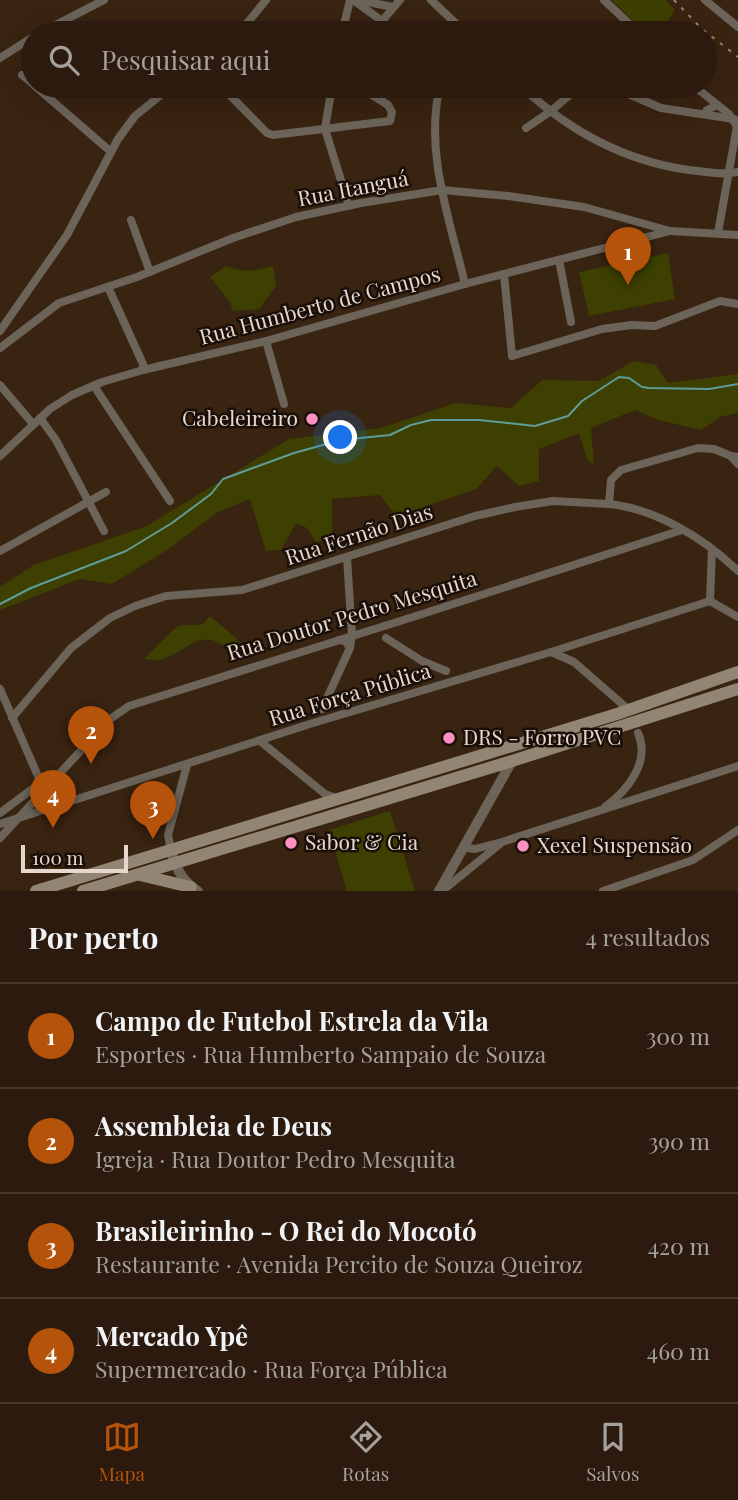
<!DOCTYPE html>
<html lang="pt">
<meta charset="utf-8">
<style>
:root{--surface:#2b1a0d;--page:#37271b;--text:#f1f3f6;--muted:#a6a19d;--line:#47382e;--accent:#b45309}
body{margin:0;font-family:"Playfair Display",serif;background:var(--page);color:var(--text)}
.scale{position:absolute;left:21px;bottom:18px;width:107px;box-sizing:border-box;padding-left:7px;border:4px solid #e7d8cd;border-top:0;font-size:19px;line-height:24px;white-space:nowrap;color:#e7d8cd;-webkit-text-stroke:5px #190f08;paint-order:stroke}
.you{position:absolute;left:341px;top:438px;width:24px;height:24px;margin:-18px;border:5px solid #fff;border-radius:50%;background:#1a73e8;box-shadow:0 0 0 10px #1a73e833}
.badge{display:grid;place-items:center;width:46px;height:46px;border-radius:50%;background:var(--accent);color:#fff;font-size:23px;font-weight:700}
.pin{position:absolute;translate:-50% -58px;filter:drop-shadow(0 2px 4px #0008)}
.pin::after{content:'';position:absolute;top:37px;width:24px;height:21px;background:inherit;clip-path:polygon(0 0,100% 0,50% 100%)}
.list{margin:0;padding:0;list-style:none}
h2{display:flex;justify-content:space-between;align-items:center;height:91px;margin:0;padding:0 28px;font-size:30px}
h2 small{font-size:23px;font-weight:400;color:var(--muted)}
.list li{display:grid;grid-template-columns:46px 1fr auto;gap:21px;align-items:center;box-sizing:border-box;height:105px;padding:0 28px;border-top:2px solid var(--line)}
.list b{display:block;font-size:26px;white-space:nowrap}
.list p{margin:0;font-size:23px;white-space:nowrap;color:var(--muted)}
.list em{font-size:23px;font-style:normal;color:var(--muted)}
.icon{flex:none;width:38px;height:38px;fill:none;stroke:currentColor;stroke-width:2;stroke-linecap:round;stroke-linejoin:round}
.map{position:relative;flex:none;width:738px;height:891px;overflow:hidden}
.search{position:absolute;background:var(--surface);box-shadow:0 7px 28px #0002;left:21px;right:21px;top:21px;height:77px;display:flex;align-items:center;gap:18px;box-sizing:border-box;padding:0 24px;border-radius:38px;color:var(--muted);font-size:26px}
.sheet{height:511px;background:var(--surface)}
nav{display:flex;justify-content:space-around;align-items:center;box-sizing:border-box;height:98px;border-top:2px solid var(--line);background:var(--surface);font-size:19px;color:var(--muted)}
nav a{display:grid;justify-items:center;gap:4px}
nav .on{color:var(--accent)}
.map>svg:first-child{display:block}
</style>
<div class="map">
<svg width="738" height="891" viewBox="0 0 738 891">
<rect width="100%" height="100%" fill="#392311"/>
<g fill="#3d4000">
<path d="M612,0H666L675,10C667,22 661,33 645,33Z"/>
<path d="M668,253L675,299L589,316L579,272Z"/>
<path d="M226,266C243,273 256,271 273,266L276,286L259,309L233,311L230,302L210,277Z"/>
<path d="M634,361L656,365L668,383L738,374V413L720,417L701,430L658,420L635,410L591,428L594,465L587,459L579,433L539,449V481L519,486L497,466L476,489L396,516L380,495L332,499V538L316,542L307,528L296,523L281,550L266,551L250,499L218,512L167,550L112,584L80,579L0,610V587L34,565L147,526L289,439L381,428L456,403L511,408L542,380L599,381Z"/>
<path d="M210,616L236,638L248,654L231,662L227,648C201,628 190,648 166,658C160,661 151,660 144,659C152,652 172,629 179,626C186,624 196,626 203,624Z"/>
<path d="M390,811L415,891H347L329,830Z"/>
</g>
<g fill="none" stroke-linecap="round" stroke-linejoin="round">
<path stroke="#609c9a" stroke-width="2" d="M0,604L31,588L126,551L172,523L211,494L223,479L294,453L341,440L390,435L411,425L431,420H479L535,426L568,416L582,401L619,377L629,378L642,387L649,388L709,389L738,384"/>
<g stroke="#6c6459" stroke-width="8">
<path d="M353,0L399,33"/>
<path d="M358,0L393,7"/>
<path d="M431,0L466,33"/>
<path d="M604,0L639,33"/>
<path d="M705,0L738,27"/>
<path d="M382,21L400,0"/>
<path d="M40,33L104,0"/>
<path d="M239,33L266,0"/>
<path d="M342,33L350,0"/>
<path d="M0,58L33,37"/>
<path d="M22,75L33,84"/>
<path d="M35,86L110,151"/>
<path d="M221,86L267,133L273,135L390,121L392,112L388,105L358,86"/>
<path d="M332,86L325,129L349,206"/>
<path d="M440,86C424,152 450,220 465,284"/>
<path d="M521,86C569,131 624,161 689,170C705,172 722,175 738,172"/>
<path d="M610,86L661,108L734,119"/>
<path d="M694,86L729,114L737,126L718,233"/>
<path d="M707,110L717,105"/>
<path d="M526,128L551,111L580,86"/>
<path d="M131,220L150,272"/>
<path d="M559,260L571,322"/>
<path d="M504,274L512,356L602,329L632,325L655,326L720,301L738,304"/>
<path d="M108,287L143,364V370"/>
<path d="M0,331L67,235L118,139L135,116L172,86"/>
<path d="M266,341L284,404"/>
<path d="M0,348L59,303L137,277L233,238L296,217L361,203L442,190L508,196L584,207L670,231L738,235"/>
<path d="M0,385L33,424"/>
<path d="M94,386L170,501"/>
<path d="M40,418L56,440L104,531"/>
<path d="M0,456L50,409L72,395L102,382L143,370L266,341L465,284L670,231"/>
<path d="M738,457L731,456L738,464"/>
<path d="M609,504C656,509 704,538 738,571"/>
<path d="M0,551L106,492"/>
<path d="M710,601L712,549"/>
<path d="M710,601L738,617"/>
<path d="M386,638L422,661L446,671"/>
<path d="M339,640L345,641L350,648L352,635L347,558"/>
<path d="M551,652L574,662L629,710"/>
<path d="M0,689L41,783"/>
<path d="M322,709L350,648"/>
<path d="M12,718L71,648L110,618L135,606L166,596L242,590L475,516L515,507L553,501L609,504L611,480L621,470L698,448L714,449L731,456"/>
<path d="M260,741L325,794L336,798"/>
<path d="M605,807C627,791 651,762 638,733"/>
<path d="M0,813L43,781"/>
<path d="M0,824L313,723L551,652L710,601"/>
<path d="M0,838L110,719L129,706L413,617L682,530"/>
<path d="M465,844L468,848L475,849L502,842L738,766"/>
<path d="M171,850L168,835L187,765"/>
<path d="M442,891L500,844"/>
<path d="M603,891L693,860L738,830"/>
</g>
<g stroke="#6c6459" stroke-width="10">
<path d="M171,850C175,867 182,882 198,891"/>
<path d="M439,891L512,761"/>
</g>
<g stroke="#928573" stroke-width="12">
<path d="M140,875L191,887"/>
<path d="M36,891L617,714L738,672"/>
<path d="M83,891L512,761L738,689"/>
</g>
<path stroke="#988577" stroke-width="2" stroke-dasharray="3.5 7" stroke-linecap="butt" d="M674,0L702,29L738,57"/>
</g>
<g fill="#fc8fc2" stroke="#190f08" stroke-width="2.5">
<circle cx="312" cy="419" r="7"/>
<circle cx="449" cy="738" r="7"/>
<circle cx="291" cy="843" r="7"/>
<circle cx="523" cy="846" r="7"/>
</g>
<g text-anchor="middle" stroke-width="5" stroke-linejoin="round" paint-order="stroke">
<g font-size="21" fill="#e7d8cd" stroke="#190f08">
<text transform="translate(353 189) rotate(-11)" y="7">Rua Itanguá</text>
<text transform="translate(320 306) rotate(-15)" y="7">Rua Humberto de Campos</text>
<text transform="translate(359 535) rotate(-18)" y="7">Rua Fernão Dias</text>
<text transform="translate(352 616) rotate(-17)" y="7">Rua Doutor Pedro Mesquita</text>
<text transform="translate(350 695) rotate(-17)" y="7">Rua Força Pública</text>
</g>
<g font-size="21" fill="#e7d8cd" stroke="#190f08" text-anchor="start">
<text x="298" y="426" text-anchor="end">Cabeleireiro</text>
<text x="463" y="745">DRS - Forro PVC</text>
<text x="305" y="850">Sabor &amp; Cia</text>
<text x="537" y="853">Xexel Suspensão</text>
</g>
</g>
</svg>
<div class="scale">100 m</div>
<div class="you"></div>
<div class="pin badge" style="left:628px;top:285px">1</div>
<div class="pin badge" style="left:91px;top:764px">2</div>
<div class="pin badge" style="left:153px;top:839px">3</div>
<div class="pin badge" style="left:53px;top:828px">4</div>
<div class="search"><svg class="icon" aria-label="search" viewBox="0 0 24 24"><circle cx="10" cy="10" r="6"/><path d="M15 15l6 6"/></svg>Pesquisar aqui</div>
</div>
<section class="sheet">
<h2>Por perto<small>4 resultados</small></h2>
<ul class="list">
<li><span class="badge">1</span><div><b>Campo de Futebol Estrela da Vila</b><p>Esportes · Rua Humberto Sampaio de Souza</p></div><em>300 m</em></li>
<li><span class="badge">2</span><div><b>Assembleia de Deus</b><p>Igreja · Rua Doutor Pedro Mesquita</p></div><em>390 m</em></li>
<li><span class="badge">3</span><div><b>Brasileirinho - O Rei do Mocotó</b><p>Restaurante · Avenida Percito de Souza Queiroz</p></div><em>420 m</em></li>
<li><span class="badge">4</span><div><b>Mercado Ypê</b><p>Supermercado · Rua Força Pública</p></div><em>460 m</em></li>
</ul>
</section>
<nav>
<a class="on"><svg class="icon" aria-label="map" viewBox="0 0 24 24"><path d="M3 6l6-2 6 2 6-2v14l-6 2-6-2-6 2zM9 4v14M15 6v14"/></svg>Mapa</a>
<a><svg class="icon" aria-label="directions" viewBox="0 0 24 24"><path d="M12 3l9 9-9 9-9-9zM9 14v-3h6M13 9l2 2-2 2"/></svg>Rotas</a>
<a><svg class="icon" aria-label="saved" viewBox="0 0 24 24"><path d="M7 4h10v16l-5-4-5 4z"/></svg>Salvos</a>
</nav>
